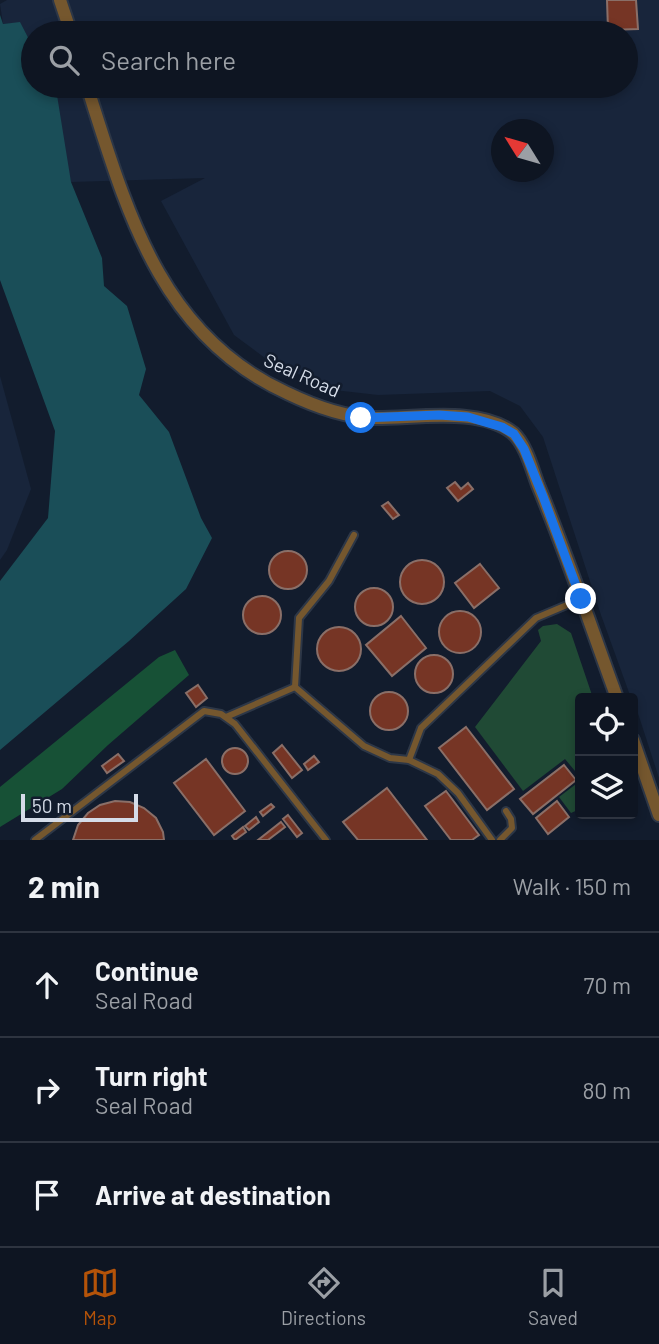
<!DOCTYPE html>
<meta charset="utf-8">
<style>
:root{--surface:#0e1522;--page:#171e2a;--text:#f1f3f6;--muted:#9b9fa5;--line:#2e3440;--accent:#b45309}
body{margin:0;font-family:Barlow,sans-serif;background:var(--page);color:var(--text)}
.controls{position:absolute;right:21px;bottom:21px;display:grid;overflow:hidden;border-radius:7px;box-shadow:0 4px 10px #0003}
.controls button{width:63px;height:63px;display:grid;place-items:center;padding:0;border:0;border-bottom:2px solid var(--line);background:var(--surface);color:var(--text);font:35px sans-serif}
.compass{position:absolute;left:491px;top:119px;width:63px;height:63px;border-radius:50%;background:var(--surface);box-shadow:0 4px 10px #0003;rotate:307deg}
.scale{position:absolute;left:21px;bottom:18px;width:117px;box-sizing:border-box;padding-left:7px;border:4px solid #d5dce8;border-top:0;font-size:19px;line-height:24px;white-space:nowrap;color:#d5dce8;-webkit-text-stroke:5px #121c2d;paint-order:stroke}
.stop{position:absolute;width:21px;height:21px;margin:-16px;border:5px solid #1a73e8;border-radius:50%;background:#fff}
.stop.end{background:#1a73e8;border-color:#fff;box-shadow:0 2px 7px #0008}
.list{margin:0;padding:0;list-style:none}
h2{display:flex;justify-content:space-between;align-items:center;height:91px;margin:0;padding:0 28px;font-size:30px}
h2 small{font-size:23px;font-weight:400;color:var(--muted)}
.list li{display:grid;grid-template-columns:46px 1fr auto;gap:21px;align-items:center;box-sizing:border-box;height:105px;padding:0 28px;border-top:2px solid var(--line)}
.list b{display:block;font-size:26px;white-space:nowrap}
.list p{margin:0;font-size:23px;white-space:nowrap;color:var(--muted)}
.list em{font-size:23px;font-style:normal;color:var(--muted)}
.icon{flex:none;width:38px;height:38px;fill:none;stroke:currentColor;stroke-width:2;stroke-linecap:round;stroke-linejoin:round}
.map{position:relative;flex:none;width:659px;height:840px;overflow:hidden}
.search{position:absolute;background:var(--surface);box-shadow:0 4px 10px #0003;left:21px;right:21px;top:21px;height:77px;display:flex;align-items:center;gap:18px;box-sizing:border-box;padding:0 24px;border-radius:38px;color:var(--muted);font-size:26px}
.sheet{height:406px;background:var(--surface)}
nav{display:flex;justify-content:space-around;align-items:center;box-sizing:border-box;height:98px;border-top:2px solid var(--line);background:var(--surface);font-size:19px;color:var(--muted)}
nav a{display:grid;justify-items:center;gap:4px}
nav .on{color:var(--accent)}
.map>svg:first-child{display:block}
</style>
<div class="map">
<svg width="659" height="840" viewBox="0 0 659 840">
<rect width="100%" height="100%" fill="#121c2d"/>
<g fill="#18253b" fill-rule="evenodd">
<path d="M7,0H659V778L633,698H631L601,615L543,437L520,406L490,391L378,395L334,390L269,361L234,335L161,201L205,178L71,182L46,86H626V33H33V47L20,23L3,24L0,4ZM502,130H544V172H502Z"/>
<path d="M0,376L31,489L7,550L0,560Z"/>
</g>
<g fill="#204a35">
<path d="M557,624L571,633L593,698H580V777L565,759L523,791L475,727L541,641L538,630L543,626Z"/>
<path d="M580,781V809L571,813L559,797Z"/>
</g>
<path fill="#175136" d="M175,650L189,675L108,745L62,789L0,827V787L159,657Z"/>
<path fill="#1a4e58" d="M0,15L3,24L20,22L33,47V86H54L56,89L71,182L102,258L104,286L127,306L146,369L139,395L169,432L201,518L212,538L186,589L129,641L0,750V581L48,518L55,431L0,280Z"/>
<g fill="#763525" stroke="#8a6f68" stroke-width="2">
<path d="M607,0H636L638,29L608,30Z"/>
<path d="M455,482L461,489L468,483L473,489L458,501L447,488Z"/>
<path d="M388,502L399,515L393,519L382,506Z"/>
<circle cx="288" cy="570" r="19"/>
<circle cx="422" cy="582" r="22"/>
<path d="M480,564L499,588L474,608L455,583Z"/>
<circle cx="374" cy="607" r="19"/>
<circle cx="262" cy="615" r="19"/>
<circle cx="460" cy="632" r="21"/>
<path d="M401,616L426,648L392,676L366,645Z"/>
<circle cx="339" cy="649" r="22"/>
<circle cx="434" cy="674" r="19"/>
<path d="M198,685L207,698L196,707L186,693Z"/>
<circle cx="389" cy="711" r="19"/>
<path d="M466,727L514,789L487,810L439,748Z"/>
<path d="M282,745L302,770L292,778L273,753Z"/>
<circle cx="235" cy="761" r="13"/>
<path d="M118,754L124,761L107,773L102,766Z"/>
<path d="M314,756L319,762L308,770L304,764Z"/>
<path d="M206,759L245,811L214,835L174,783Z"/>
<path d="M564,765L576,780L533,814L520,799Z"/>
<path d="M387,788L427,840H358L343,822Z"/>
<path d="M446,791L479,835L472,840H451L425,806Z"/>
<path d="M115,801L130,802L144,808L156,818L163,832L164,840H73L78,825L88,813L100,805Z"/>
<path d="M557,801L569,817L548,834L536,818Z"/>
<path d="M271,804L274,807L263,816L260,812Z"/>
<path d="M288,815L302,833L297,837L283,819Z"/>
<path d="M256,817L259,822L249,830L245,826Z"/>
<path d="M281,822L285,827L268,840H258Z"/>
<path d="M243,827L246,832L235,840L232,836Z"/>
</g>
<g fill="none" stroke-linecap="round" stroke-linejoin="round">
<defs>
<g id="lane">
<path d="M354,535L329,581L299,618L295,687L364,746L390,758L409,760L438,774L458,793L492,840"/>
<path d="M226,717L295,687"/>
<path d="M409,760L421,728L536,618L581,599"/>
<path d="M35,840L204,711L221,714L235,724L326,840"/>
<path d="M500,840L512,828L511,819L506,811"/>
</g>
<g id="street">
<path d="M60,0L71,33"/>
<path d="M87,86C126,208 159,335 287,393C314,406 344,417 373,418C413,419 479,406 513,433C526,445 532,469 538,485C567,555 591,627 617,698"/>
<path d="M633,740L659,815"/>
</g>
</defs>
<use href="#lane" stroke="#2d3747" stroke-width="10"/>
<use href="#street" stroke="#2d3747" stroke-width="16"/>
<use href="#lane" stroke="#75572e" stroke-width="6"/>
<use href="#street" stroke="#75572e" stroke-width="12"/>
</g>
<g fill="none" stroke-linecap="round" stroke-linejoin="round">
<path stroke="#1a73e8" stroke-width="9" d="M361,418L439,415L468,417L502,427L514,434L524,449L544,499L581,599"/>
</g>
<g text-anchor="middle" stroke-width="5" stroke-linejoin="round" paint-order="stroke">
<g font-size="19" fill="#d5dce8" stroke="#121c2d">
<text transform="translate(302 375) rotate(24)" y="7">Seal Road</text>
</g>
</g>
</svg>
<div class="controls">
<button><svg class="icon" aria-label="locate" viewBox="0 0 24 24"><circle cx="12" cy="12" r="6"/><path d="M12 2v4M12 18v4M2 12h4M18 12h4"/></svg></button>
<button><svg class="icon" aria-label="layers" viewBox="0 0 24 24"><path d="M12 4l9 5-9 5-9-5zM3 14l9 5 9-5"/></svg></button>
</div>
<svg class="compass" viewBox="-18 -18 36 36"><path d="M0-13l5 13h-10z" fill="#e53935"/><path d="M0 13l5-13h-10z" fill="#9b9fa5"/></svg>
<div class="scale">50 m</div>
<div class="stop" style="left:361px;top:418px"></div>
<div class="stop end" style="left:581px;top:599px"></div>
<div class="search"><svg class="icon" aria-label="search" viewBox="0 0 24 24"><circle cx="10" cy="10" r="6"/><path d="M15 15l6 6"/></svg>Search here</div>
</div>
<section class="sheet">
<h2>2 min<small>Walk · 150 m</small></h2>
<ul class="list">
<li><svg class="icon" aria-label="ahead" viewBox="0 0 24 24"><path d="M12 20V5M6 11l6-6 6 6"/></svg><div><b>Continue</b><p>Seal Road</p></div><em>70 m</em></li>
<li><svg class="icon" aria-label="right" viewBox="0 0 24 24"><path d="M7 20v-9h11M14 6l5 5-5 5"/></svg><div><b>Turn right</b><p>Seal Road</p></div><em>80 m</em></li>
<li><svg class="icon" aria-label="arrive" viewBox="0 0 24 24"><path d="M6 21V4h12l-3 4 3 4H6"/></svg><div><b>Arrive at destination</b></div></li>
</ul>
</section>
<nav>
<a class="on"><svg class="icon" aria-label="map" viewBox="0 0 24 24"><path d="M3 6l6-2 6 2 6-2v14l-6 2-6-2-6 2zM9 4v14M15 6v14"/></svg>Map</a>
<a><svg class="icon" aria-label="directions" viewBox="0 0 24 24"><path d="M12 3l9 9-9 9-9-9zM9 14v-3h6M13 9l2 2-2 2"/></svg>Directions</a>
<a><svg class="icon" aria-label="saved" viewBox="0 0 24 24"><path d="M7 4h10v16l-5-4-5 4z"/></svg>Saved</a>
</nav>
